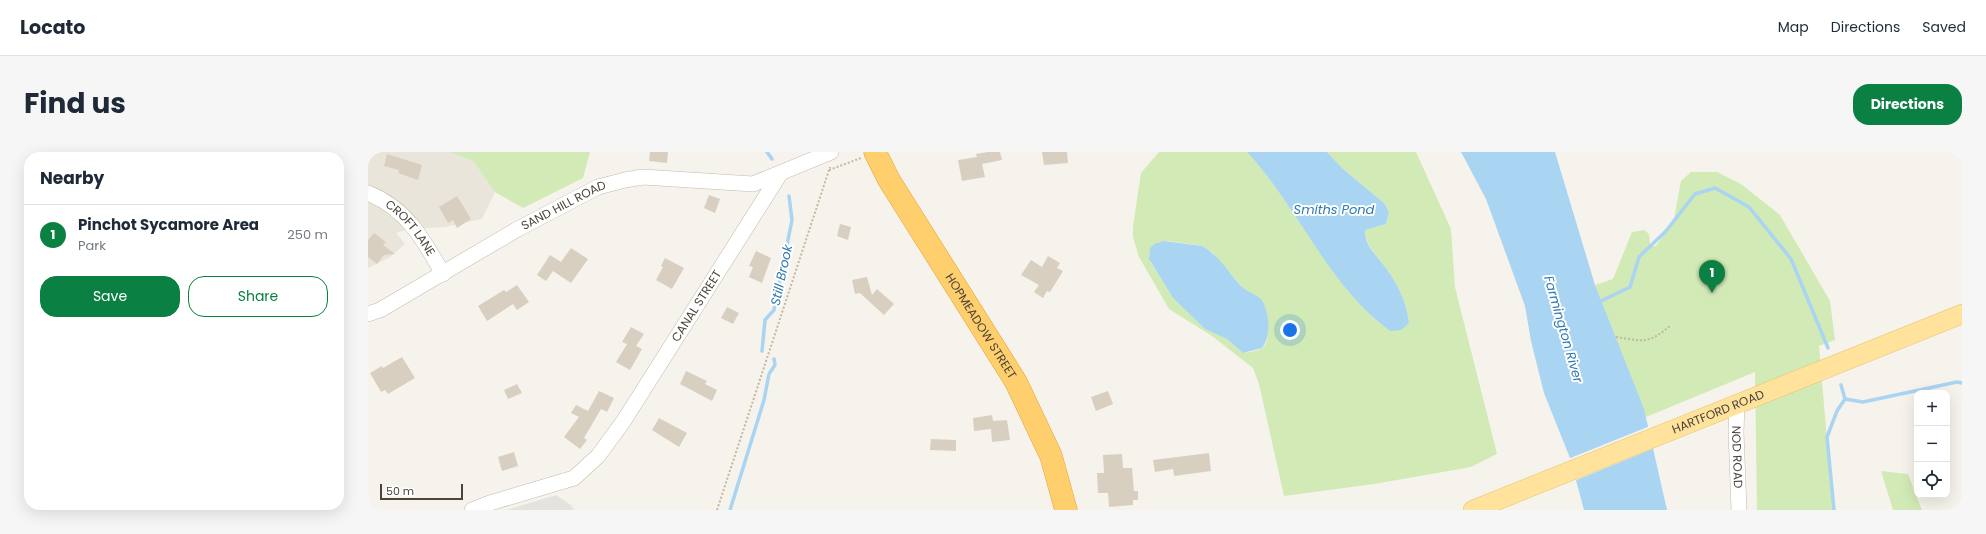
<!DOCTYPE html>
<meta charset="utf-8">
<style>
:root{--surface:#fff;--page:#f6f6f7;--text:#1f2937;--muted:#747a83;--line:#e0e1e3;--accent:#0b8043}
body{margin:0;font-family:Poppins,sans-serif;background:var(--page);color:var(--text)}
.controls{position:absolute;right:12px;bottom:12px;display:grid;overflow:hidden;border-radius:8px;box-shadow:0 4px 16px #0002}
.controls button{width:36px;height:36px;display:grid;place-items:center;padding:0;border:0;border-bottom:1px solid var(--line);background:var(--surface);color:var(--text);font:20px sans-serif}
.scale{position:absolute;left:12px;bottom:10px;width:83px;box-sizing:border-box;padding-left:4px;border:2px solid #4b4439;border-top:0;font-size:11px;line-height:14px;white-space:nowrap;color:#4b4439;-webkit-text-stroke:3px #fff;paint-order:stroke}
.you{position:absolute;left:922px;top:178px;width:14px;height:14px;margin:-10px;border:3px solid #fff;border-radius:50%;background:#1a73e8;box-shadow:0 0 0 6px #1a73e833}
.badge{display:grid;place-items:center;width:26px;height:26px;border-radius:50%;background:var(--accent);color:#fff;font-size:13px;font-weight:700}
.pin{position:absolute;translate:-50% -33px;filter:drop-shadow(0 1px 2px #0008)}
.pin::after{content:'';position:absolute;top:21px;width:14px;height:12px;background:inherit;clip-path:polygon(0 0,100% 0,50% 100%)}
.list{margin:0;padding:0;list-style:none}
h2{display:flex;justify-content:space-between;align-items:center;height:52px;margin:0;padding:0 16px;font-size:17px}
h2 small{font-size:13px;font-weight:400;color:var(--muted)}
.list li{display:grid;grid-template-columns:26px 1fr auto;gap:12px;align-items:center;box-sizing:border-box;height:60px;padding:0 16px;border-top:1px solid var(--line)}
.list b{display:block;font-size:15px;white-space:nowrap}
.list p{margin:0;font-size:13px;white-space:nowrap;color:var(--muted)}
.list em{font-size:13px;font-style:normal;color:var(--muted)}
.actions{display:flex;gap:8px;padding:12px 16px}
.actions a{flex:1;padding:9px 0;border:1px solid var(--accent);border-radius:16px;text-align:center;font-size:14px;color:var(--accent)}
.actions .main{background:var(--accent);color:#fff}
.icon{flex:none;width:22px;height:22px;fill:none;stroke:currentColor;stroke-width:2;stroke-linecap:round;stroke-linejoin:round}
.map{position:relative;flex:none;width:1594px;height:358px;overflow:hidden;border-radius:16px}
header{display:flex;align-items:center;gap:24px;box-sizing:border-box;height:56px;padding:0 20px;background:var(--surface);border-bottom:1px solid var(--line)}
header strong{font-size:19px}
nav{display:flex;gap:22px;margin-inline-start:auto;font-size:14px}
.intro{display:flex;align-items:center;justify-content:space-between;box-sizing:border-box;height:96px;padding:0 24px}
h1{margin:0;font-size:28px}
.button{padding:10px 18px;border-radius:16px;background:var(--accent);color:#fff;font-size:14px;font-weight:700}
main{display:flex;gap:24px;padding:0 24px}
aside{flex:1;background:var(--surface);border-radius:16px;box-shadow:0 4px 16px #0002}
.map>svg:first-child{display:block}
</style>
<header>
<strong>Locato</strong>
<nav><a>Map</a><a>Directions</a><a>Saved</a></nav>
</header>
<div class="intro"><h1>Find us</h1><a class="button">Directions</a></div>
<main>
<aside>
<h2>Nearby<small></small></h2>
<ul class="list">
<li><span class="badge">1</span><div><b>Pinchot Sycamore Area</b><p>Park</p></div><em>250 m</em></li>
</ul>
<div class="actions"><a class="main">Save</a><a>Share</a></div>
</aside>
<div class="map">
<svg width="1594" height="358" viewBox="0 0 1594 358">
<rect width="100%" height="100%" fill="#f6f3ec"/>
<path fill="#eae5da" d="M0,0H82L105,9L127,40L114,67L77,75L42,77L28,81L37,92L21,106L0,116Z"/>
<path fill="#e6e2dd" d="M188,343L203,353L206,358H138Z"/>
<g fill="#d2eab5" fill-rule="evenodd">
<path d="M82,0H222L215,26L155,56L127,40L105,9Z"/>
<path d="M791,0H879C931,56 959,133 1022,179L1041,171C1039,151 1029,130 1017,115C1008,102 998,95 997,78L1018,72L1021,61L1017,52L974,16L959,0H1048L1083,77L1087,135L1129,302L1103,315L1006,332L916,344L891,232L885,216L844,184L801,157L771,105L765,85V74L773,21ZM801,89L834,94L844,100L875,136L894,148C899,158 905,188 894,196C889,199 881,200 875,201L859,187L837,177L805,146L783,111L781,101L783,96Z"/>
<path d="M1323,20H1349L1373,32L1412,63L1462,149L1467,188L1451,194L1465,358H1389L1387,220L1278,265L1227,133L1245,127L1264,80L1276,78L1281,82L1282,93L1288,94L1306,67L1313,29Z"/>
<path d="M1513,319L1540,322L1554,358H1525Z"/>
</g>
<g fill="#a9d4f2">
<path d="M879,0H959L974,16L1017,52L1021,61L1018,72L997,78C997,95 1008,102 1017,115C1029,130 1039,151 1041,171L1033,178L1022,179C959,133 931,56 879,0Z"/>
<path d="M1093,0H1187L1227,133L1276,257L1299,358H1216L1202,306L1176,241L1163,189L1157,154L1118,47Z"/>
<path d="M796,89L834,94C851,103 860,120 873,134C879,140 888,142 894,148C901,161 904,183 894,196L875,201L859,187L837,177L805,146L781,107L782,96L786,92Z"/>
</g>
<path fill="#f6f3ec" d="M1282,274L1287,296L1206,329L1200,307Z"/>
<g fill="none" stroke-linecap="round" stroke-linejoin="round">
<g stroke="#a9d4f2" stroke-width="3.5">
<path d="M399,0L404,7"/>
<path d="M1229,151L1262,135L1271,105L1298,79L1327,42L1347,36L1381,55L1423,107L1460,196"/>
<path d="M394,199L397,168L406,158L424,68L421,44"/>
<path d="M1473,233L1477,247L1495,250L1589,230L1594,231"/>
<path d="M362,358L396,248L401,222L407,213L406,207"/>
<path d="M1466,358L1459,285L1469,259L1477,247"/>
</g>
</g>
<g fill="#d8cfc1">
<path d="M282,0H300L299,11L281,9Z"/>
<path d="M620,0H632L634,8L614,12L617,25L594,29L590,8L609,5L608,2Z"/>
<path d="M674,0H699L700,11L676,13Z"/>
<path d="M19,2L54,13L50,28L30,21L31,18L16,14Z"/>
<path d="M341,43L352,47L347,61L336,56Z"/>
<path d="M89,44L103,67L89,76L85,68L80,71L71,55Z"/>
<path d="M472,72L483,75L480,88L469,84Z"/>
<path d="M6,81L18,90L15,93L27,102L16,103L9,112L0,105V88Z"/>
<path d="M203,96L220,107L203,131L185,119L178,129L169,123L182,103L193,110Z"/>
<path d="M388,99L403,106L394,131L381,125L385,115L381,114Z"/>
<path d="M680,104L692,111L689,116L695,119L682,140L679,139L675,146L666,140L671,133L653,123L663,108L674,115Z"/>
<path d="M297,106L316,116L304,137L288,128L295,115L293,114Z"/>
<path d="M499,125L504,143L509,137L526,152L516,163L492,141L487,142L484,128Z"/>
<path d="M149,133L161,150L149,158L145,152L119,169L110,154L136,138L138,140Z"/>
<path d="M359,155L371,161L365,172L353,166Z"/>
<path d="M263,175L276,182L268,194L274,197L262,218L248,210L259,192L254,190Z"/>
<path d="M34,205L47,226L20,242L17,238L13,240L2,221L14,214L15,216Z"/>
<path d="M318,219L339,229L337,232L349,238L344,249L312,232Z"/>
<path d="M149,232L154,241L140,247L136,238Z"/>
<path d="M231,239L246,246L239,260L233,257L216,286L219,288L212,297L196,285L211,265L203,261L208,253L220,259Z"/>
<path d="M740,239L745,252L728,259L723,245Z"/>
<path d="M624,263L625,269L639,268L642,288L624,290L623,277L606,279L605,266Z"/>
<path d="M291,266L319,281L311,295L284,278Z"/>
<path d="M563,287L588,288V299L562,298Z"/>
<path d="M146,300L150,314L134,319L130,305Z"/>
<path d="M841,301L843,319L806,324L805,317L787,320L785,308Z"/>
<path d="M754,302L755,316H764L766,339H770V348H765V353L741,355L740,341H730L729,321H736L735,303Z"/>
</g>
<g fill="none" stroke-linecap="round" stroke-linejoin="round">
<defs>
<g id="minor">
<path id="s1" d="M0,41C39,57 55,87 75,122"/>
<path id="s2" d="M0,162L12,158L148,78L230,35L257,28L275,25L385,32L463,0"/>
<path id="s3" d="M1369,252L1368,280L1371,358"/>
<path id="s4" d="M104,358L122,351L206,326L230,304L255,270L412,22"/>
</g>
<g id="major">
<path id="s5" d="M1105,358L1594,162"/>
</g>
<g id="highway">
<path id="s6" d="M507,0L521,28L648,230L683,304L698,358"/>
</g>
</defs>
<use href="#minor" stroke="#c2bbae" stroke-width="16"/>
<use href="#major" stroke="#e6c16a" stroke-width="20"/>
<use href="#highway" stroke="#e0a43c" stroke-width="23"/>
<g stroke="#c4b79f" stroke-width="2" stroke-dasharray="2 2" stroke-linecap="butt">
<path d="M461,18L493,6"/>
<path d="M1248,185C1276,189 1280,193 1303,173"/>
<path d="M349,358L462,15"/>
</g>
<use href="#minor" stroke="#fff" stroke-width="15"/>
<use href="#major" stroke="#ffe39c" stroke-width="19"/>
<use href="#highway" stroke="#ffcf6e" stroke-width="22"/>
</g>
<g text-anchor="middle" stroke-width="4" stroke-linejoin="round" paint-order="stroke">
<g font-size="12" fill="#4b4439" stroke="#fff">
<text dy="4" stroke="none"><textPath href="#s2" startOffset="224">SAND HILL ROAD</textPath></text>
<text dy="4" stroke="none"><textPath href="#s1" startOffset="56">CROFT LANE</textPath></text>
<text dy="4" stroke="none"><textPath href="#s4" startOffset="319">CANAL STREET</textPath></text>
<text dy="4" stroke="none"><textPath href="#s6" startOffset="204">HOPMEADOW STREET</textPath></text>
<text dy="4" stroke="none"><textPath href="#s5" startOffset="264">HARTFORD ROAD</textPath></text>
<text dy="4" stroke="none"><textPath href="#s3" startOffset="53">NOD ROAD</textPath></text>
</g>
<g font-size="13" font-style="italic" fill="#2e7ab2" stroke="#fff">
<text x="966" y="62">Smiths Pond</text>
<text transform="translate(413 123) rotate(-78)" y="5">Still Brook</text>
<text transform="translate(1196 177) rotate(74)" y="5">Farmington River</text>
</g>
</g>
</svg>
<div class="controls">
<button>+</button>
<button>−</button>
<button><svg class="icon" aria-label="locate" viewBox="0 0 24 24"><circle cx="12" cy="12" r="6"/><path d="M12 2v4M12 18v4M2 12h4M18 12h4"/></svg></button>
</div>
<div class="scale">50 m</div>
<div class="you"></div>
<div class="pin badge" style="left:1344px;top:141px">1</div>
</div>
</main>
